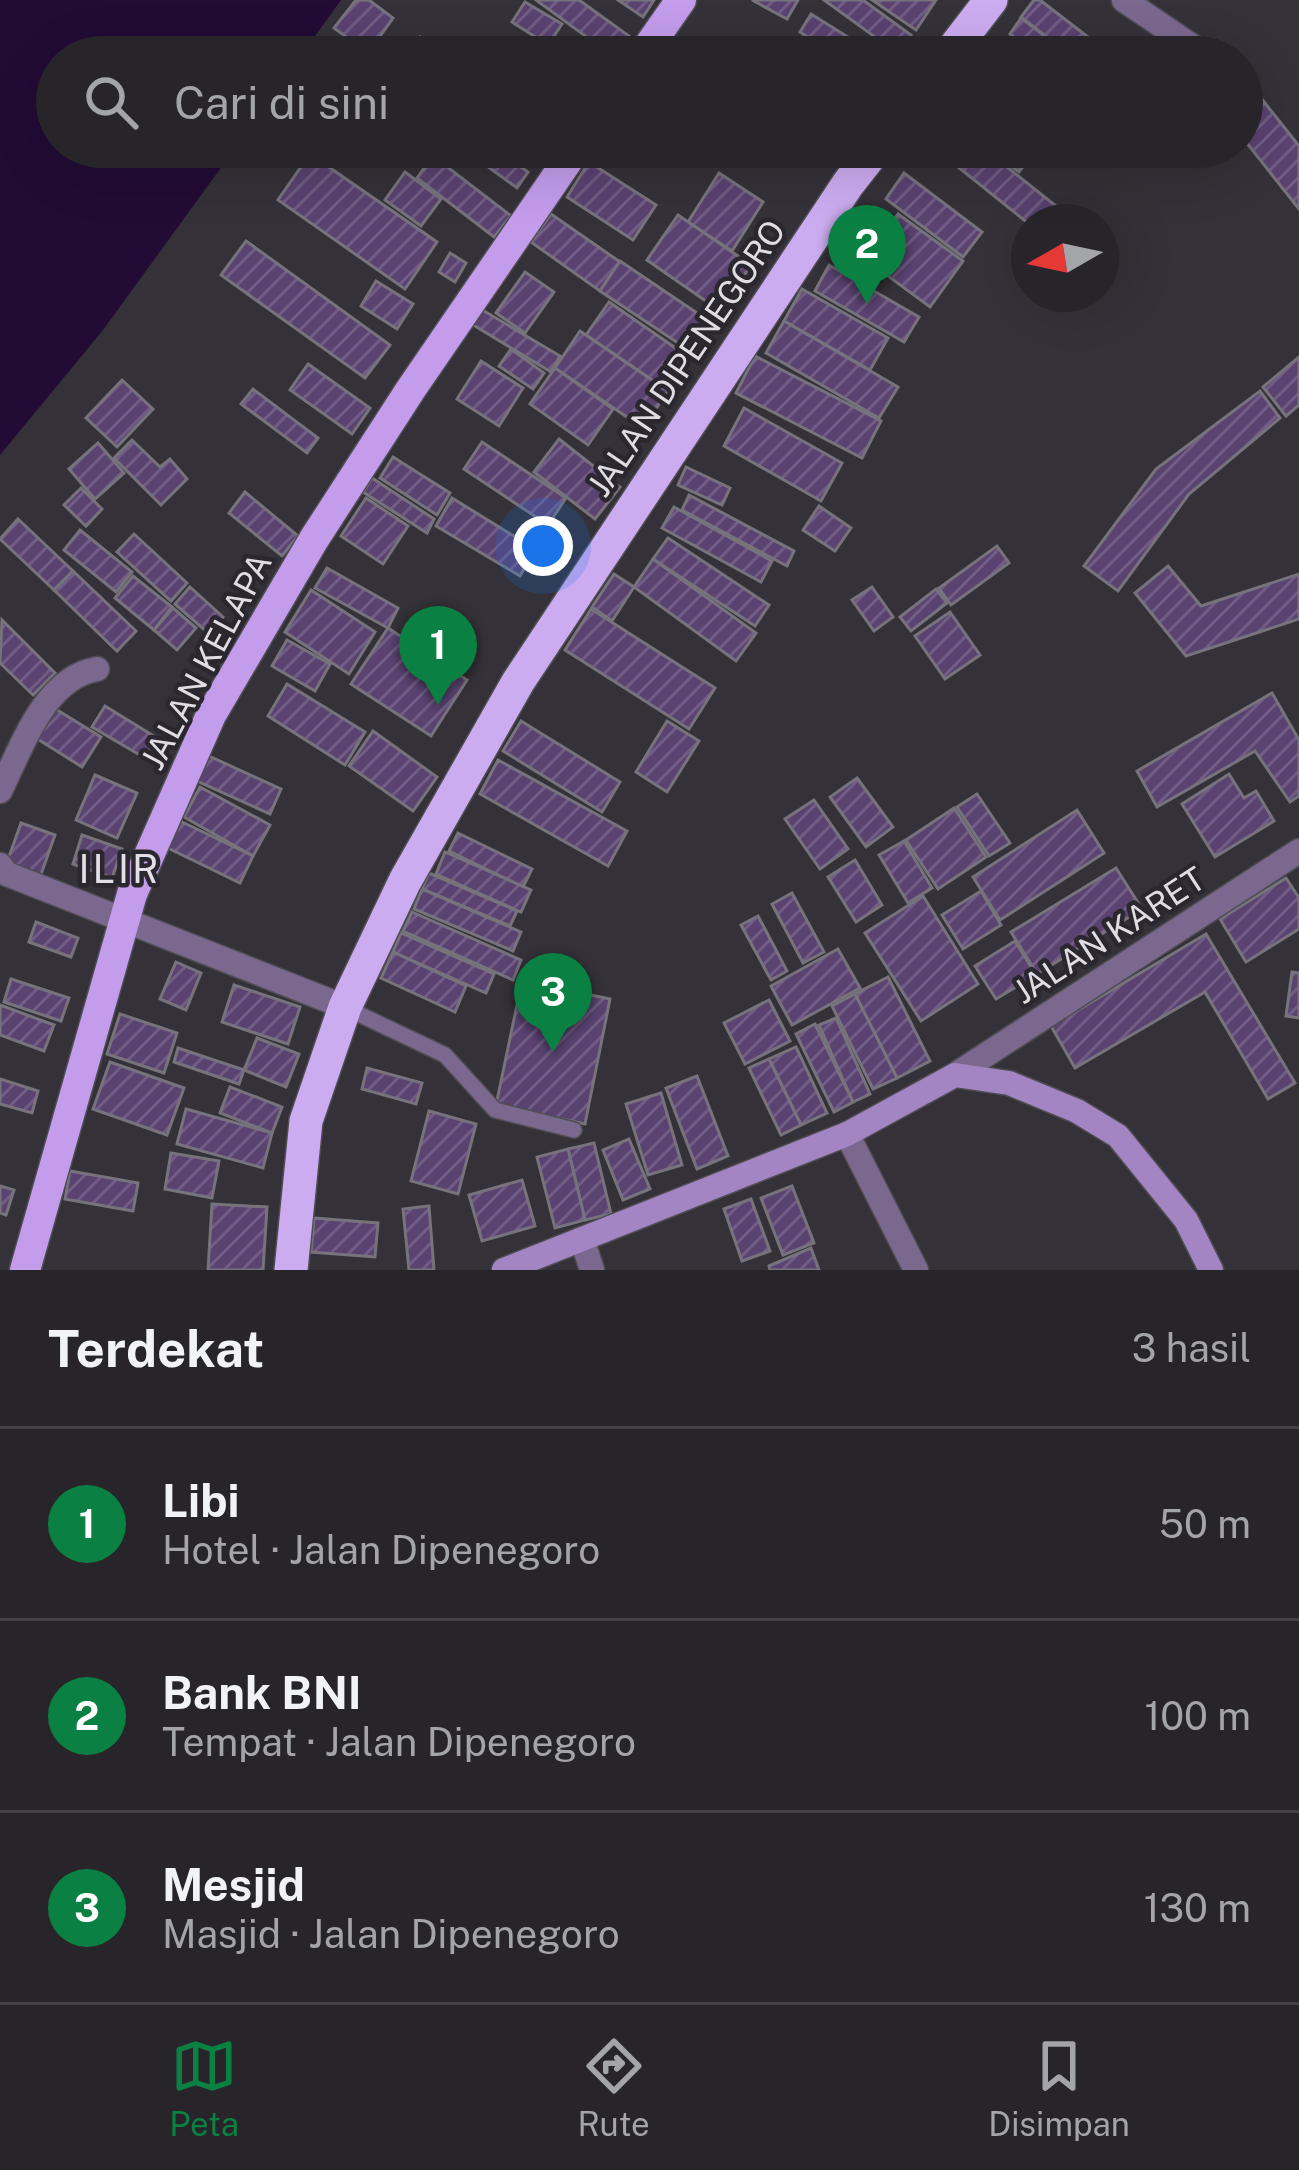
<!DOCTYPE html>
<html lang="id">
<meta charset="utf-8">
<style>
:root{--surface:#27252a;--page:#333136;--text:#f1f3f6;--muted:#a4a5a8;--line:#434247;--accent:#0b8043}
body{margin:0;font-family:"Public Sans",sans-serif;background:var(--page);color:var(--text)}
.compass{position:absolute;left:1011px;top:204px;width:108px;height:108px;border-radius:50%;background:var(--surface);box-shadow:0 12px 48px #0002;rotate:261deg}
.you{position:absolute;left:543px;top:546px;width:42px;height:42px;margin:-30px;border:9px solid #fff;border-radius:50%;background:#1a73e8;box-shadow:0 0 0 18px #1a73e833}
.badge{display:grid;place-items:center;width:78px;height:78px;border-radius:50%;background:var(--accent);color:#fff;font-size:39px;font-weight:700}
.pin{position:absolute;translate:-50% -99px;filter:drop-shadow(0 3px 6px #0008)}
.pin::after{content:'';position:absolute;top:63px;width:42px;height:36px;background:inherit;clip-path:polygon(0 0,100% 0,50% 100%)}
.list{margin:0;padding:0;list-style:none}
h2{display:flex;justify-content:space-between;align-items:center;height:156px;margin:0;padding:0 48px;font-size:51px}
h2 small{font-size:39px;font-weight:400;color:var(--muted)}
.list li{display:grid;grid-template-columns:78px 1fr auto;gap:36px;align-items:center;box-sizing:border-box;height:192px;padding:0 48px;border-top:3px solid var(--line)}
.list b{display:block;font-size:45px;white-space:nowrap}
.list p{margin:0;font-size:39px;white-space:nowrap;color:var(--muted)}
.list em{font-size:39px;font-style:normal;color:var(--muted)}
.icon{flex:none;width:66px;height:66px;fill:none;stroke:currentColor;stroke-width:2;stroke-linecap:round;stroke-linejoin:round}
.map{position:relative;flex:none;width:1299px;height:1270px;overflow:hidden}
.search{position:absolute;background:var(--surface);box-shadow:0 12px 48px #0002;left:36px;right:36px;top:36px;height:132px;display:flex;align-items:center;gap:30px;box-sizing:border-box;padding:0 42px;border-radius:66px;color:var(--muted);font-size:45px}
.sheet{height:732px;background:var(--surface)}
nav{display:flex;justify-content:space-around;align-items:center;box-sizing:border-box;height:168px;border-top:3px solid var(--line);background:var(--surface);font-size:33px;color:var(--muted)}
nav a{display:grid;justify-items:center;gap:6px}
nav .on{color:var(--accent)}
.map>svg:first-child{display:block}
</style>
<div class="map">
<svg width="1299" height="1270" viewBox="0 0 1299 1270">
<defs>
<pattern id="building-hatch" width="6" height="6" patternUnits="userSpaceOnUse" patternTransform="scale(3)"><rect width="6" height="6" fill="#5a4271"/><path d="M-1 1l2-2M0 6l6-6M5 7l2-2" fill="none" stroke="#715d85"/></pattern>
</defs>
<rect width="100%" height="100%" fill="#343138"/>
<path fill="#220b35" d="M0,0H341L300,57H57V147H236L103,330L0,455Z"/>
<g fill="url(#building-hatch)" stroke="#77737c" stroke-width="3">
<path d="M356,0H369L393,18L368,53L334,28Z"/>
<path d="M536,0H579L629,36L614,57Z"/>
<path d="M618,0H654L643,17Z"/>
<path d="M752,0H798L787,19Z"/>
<path d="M824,0H863L911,35L897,53Z"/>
<path d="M872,0H936L916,30Z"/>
<path d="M1034,0H1040L1101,47L1093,57H1073L1021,17Z"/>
<path d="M525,2L562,24L548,45L512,22Z"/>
<path d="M811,14L880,57H840L800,32Z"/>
<path d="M1021,18L1072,57H1040L1010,34Z"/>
<path d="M420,37L447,57L408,54Z"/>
<path d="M803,37L831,57H802L793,50Z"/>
<path d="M778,42L798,56L797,57H767Z"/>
<path d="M1249,83L1299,146V209L1242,137V88Z"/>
<path d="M461,147H493L528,172L517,188Z"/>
<path d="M933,147H982L1076,222L1029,224Z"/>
<path d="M986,147H1020L1031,156L1019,172Z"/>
<path d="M310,154L437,242L405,289L278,200Z"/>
<path d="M433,156L511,216L494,237L417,178Z"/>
<path d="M589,162L656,205L633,240L567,197Z"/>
<path d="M405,172L441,199L421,226L385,200Z"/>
<path d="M719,173L763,202L732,251L688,222Z"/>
<path d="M904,173L982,232L963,257L886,199Z"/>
<path d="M551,214L620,262L600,291L531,242Z"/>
<path d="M898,214L963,261L930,307L865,259Z"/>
<path d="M678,215L751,265L720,311L647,260Z"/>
<path d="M246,241L390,345L365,378L221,275Z"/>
<path d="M450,253L466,263L455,282L439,272Z"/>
<path d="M620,261L716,326L696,355L600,291Z"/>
<path d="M829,265L919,317L904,342L815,291Z"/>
<path d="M525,272L554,292L525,333L496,313Z"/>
<path d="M376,281L413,304L397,329L361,306Z"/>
<path d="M802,289L888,338L870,370L784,321Z"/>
<path d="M609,302L690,358L668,391L586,335Z"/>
<path d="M479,308L560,356L551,372L470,323Z"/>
<path d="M784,321L898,387L879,418L766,353Z"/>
<path d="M580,331L668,391L643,428L555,368Z"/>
<path d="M511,349L544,373L533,389L499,366Z"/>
<path d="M755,356L881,421L862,458L736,393Z"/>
<path d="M1299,357V405L1286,416L1263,387Z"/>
<path d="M481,361L523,388L499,426L457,399Z"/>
<path d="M308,364L370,408L352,434L290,390Z"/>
<path d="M555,368L613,409L588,445L530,404Z"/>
<path d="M122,380L153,409L117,447L86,418Z"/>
<path d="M253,389L318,438L307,453L241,404Z"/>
<path d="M1260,391L1280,418L1189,494L1118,591L1084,566L1156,469Z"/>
<path d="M744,408L842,463L821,501L724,446Z"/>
<path d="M559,439L620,487L595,519L534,472Z"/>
<path d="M132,440L160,467L170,459L187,479L161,505L114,458Z"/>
<path d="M482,442L566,498L548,525L464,469Z"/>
<path d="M98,443L124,473L95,499L69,469Z"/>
<path d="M393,457L450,493L437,515L380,478Z"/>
<path d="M686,467L730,488L722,505L678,485Z"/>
<path d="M372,478L434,519L427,533L363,492Z"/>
<path d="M81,488L102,509L86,526L64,505Z"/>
<path d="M245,492L298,536L282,556L229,513Z"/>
<path d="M689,495L794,551L787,566L682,510Z"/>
<path d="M366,498L408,526L383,564L341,536Z"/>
<path d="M452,498L535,549L520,576L436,526Z"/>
<path d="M819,506L851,528L835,551L803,530Z"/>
<path d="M674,507L772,561L761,582L662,528Z"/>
<path d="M18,519L73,571L54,590L0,539Z"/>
<path d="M80,530L132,572L116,592L64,550Z"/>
<path d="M134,534L187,583L171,601L117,552Z"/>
<path d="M668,538L769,605L755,626L653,559Z"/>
<path d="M997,546L1009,563L951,605L939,588Z"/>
<path d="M653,559L756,633L736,661L634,587Z"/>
<path d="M1168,566L1201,606L1299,574V619L1186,656L1135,593Z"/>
<path d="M327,568L398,608L388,628L315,588Z"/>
<path d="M73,571L136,631L117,651L54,590Z"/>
<path d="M614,574L634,587L612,621L592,607Z"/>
<path d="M133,576L172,607L154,630L115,598Z"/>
<path d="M190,587L223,617L208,633L175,604Z"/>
<path d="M872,587L893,617L874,631L852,600Z"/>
<path d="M936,589L947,603L911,631L900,617Z"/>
<path d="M311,590L375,632L349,674L285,632Z"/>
<path d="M173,608L196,628L177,650L154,630Z"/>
<path d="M591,609L715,688L689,729L565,650Z"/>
<path d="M950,612L980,655L945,679L915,636Z"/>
<path d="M2,620L55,673L33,695L0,663Z"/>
<path d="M388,628L467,680L431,736L351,684Z"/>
<path d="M287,640L330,664L315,691L272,666Z"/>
<path d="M287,684L365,732L345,765L268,716Z"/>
<path d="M1272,693L1299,740V796L1290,802L1255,751L1157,807L1137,771Z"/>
<path d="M105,706L157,738L145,758L92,727Z"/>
<path d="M54,708L101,737L82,767L36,738Z"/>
<path d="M521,721L620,782L602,812L503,751Z"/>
<path d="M667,721L699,741L667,792L636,772Z"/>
<path d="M373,731L437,777L413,811L349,766Z"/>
<path d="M209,756L281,789L270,814L197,781Z"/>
<path d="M498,760L627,831L608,866L480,794Z"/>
<path d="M1229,774L1244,798L1256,791L1274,821L1215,857L1182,804Z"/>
<path d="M95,775L137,793L117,838L76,820Z"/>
<path d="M857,778L893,827L866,847L830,797Z"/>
<path d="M200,787L270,825L253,856L184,817Z"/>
<path d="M977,794L1010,843L989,856L957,807Z"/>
<path d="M814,800L848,849L820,869L785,819Z"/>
<path d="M954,808L986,857L938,889L906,840Z"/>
<path d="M1077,810L1104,853L1000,920L973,877Z"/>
<path d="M180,821L253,856L240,883L168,848Z"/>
<path d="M21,823L55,835L40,877L6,865Z"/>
<path d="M458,833L532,869L523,887L449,851Z"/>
<path d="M82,835L122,849L112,878L73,864Z"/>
<path d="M904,841L932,888L908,903L879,855Z"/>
<path d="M445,852L531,890L521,912L436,874Z"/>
<path d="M855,860L882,905L856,922L828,877Z"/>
<path d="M1116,868L1142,909L1037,974L1011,932Z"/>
<path d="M429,873L517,911L510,926L422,889Z"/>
<path d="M1286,878L1299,898V929L1246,962L1220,919Z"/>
<path d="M422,889L521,932L513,951L414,909Z"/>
<path d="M981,891L1001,925L963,949L942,915Z"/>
<path d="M792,893L824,952L803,963L772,904Z"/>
<path d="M923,896L978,984L921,1021L865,933Z"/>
<path d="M412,912L521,960L513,980L403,931Z"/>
<path d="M758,916L787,971L771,980L741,925Z"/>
<path d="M36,922L78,938L71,957L29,942Z"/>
<path d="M401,933L494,974L486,993L393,952Z"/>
<path d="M1206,934L1295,1083L1268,1099L1205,992L1075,1068L1051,1026Z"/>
<path d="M1015,941L1036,975L996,999L975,966Z"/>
<path d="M838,949L860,988L792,1025L771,986Z"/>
<path d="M393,952L466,986L455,1012L381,978Z"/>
<path d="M176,962L201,973L186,1010L160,999Z"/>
<path d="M1292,972L1299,973V1018L1286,1016Z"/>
<path d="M888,977L930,1061L897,1078L855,994Z"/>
<path d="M11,979L69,998L61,1021L4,1002Z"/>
<path d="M522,981L610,999L585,1124L496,1105Z"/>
<path d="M234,985L300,1007L288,1044L222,1022Z"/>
<path d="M855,994L897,1078L873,1089L832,1006Z"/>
<path d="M769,1000L790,1041L745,1064L724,1023Z"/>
<path d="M0,1005L54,1025L44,1051L0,1035Z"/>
<path d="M120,1014L177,1033L164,1073L107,1054Z"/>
<path d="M836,1018L870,1094L853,1102L819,1025Z"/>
<path d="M815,1024L853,1102L834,1112L796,1034Z"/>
<path d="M257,1038L299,1054L286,1087L244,1070Z"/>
<path d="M796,1047L827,1113L801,1125L769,1059Z"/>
<path d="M178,1048L244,1070L239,1084L174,1062Z"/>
<path d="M769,1059L801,1125L781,1135L749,1068Z"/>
<path d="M110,1062L184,1088L167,1135L93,1109Z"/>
<path d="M367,1068L422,1083L416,1104L362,1089Z"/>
<path d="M697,1076L728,1156L697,1169L666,1088Z"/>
<path d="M0,1079L38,1091L32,1113L0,1104Z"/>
<path d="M230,1087L282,1107L272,1133L220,1113Z"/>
<path d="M661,1093L682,1165L648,1175L626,1104Z"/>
<path d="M186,1109L272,1133L263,1168L177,1144Z"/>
<path d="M429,1111L476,1124L458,1194L411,1181Z"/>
<path d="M629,1139L650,1189L623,1200L603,1150Z"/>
<path d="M594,1143L611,1214L585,1220L568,1149Z"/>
<path d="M568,1149L585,1220L555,1228L537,1157Z"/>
<path d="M171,1153L219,1161L212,1198L165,1189Z"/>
<path d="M70,1171L138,1183L133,1211L65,1199Z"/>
<path d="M522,1180L535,1226L482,1241L469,1195Z"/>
<path d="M0,1186L14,1190L6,1215L0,1213Z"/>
<path d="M792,1186L814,1243L783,1255L761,1198Z"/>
<path d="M751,1199L770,1251L742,1261L724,1209Z"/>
<path d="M212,1204L267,1207L263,1270H208Z"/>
<path d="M429,1206L434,1270H409L403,1209Z"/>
<path d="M314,1218L378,1223L375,1257L311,1252Z"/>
<path d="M811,1248L819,1270H770L769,1266Z"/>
</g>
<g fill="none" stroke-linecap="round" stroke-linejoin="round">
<defs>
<path id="service" d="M346,1008L445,1055L495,1110L574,1130"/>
<g id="minor">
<path d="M1124,0L1208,57"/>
<path d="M0,791C21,749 44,678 97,669"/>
<path d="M0,865L7,874L345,1007"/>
<path d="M847,1134L916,1270"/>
<path d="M582,1239L592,1270"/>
</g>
<path id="tertiary" d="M955,1075L1299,851"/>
<path id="secondary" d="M504,1270L847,1134L955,1075L1009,1083L1077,1111L1118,1136L1186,1220L1211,1270"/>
<g id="primary">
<path d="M641,57L681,0"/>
<path d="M25,1270L132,894L211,715L314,539L411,389L577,147"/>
</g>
<g id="trunk">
<path d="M947,57L991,0"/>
<path d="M291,1270L306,1121L345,1007L405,881L518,682L848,184L877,147"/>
</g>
</defs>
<use href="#service" stroke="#4f4d53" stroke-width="18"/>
<use href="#minor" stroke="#4f4d53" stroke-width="27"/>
<use href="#tertiary" stroke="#4f4d53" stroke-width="27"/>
<use href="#secondary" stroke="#4f4d53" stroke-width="27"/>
<use href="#primary" stroke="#4f4d53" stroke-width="33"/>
<use href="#trunk" stroke="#4f4d53" stroke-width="36"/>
<use href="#service" stroke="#7b688f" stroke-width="15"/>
<use href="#minor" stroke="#7b688f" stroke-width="24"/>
<use href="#tertiary" stroke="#7b688f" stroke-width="24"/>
<use href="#secondary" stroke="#a385c3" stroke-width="24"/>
<use href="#primary" stroke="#c39cec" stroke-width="30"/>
<use href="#trunk" stroke="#ccacf0" stroke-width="33"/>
</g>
<g text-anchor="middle" stroke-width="9" stroke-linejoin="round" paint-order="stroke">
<g font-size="33" fill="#dfdde2" stroke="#2a272e">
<text transform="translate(686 358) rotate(-56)" y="12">JALAN DIPENEGORO</text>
<text transform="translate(206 661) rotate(-62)" y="12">JALAN KELAPA</text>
<text transform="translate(1109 935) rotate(-33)" y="12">JALAN KARET</text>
</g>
<g font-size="39" letter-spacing="3" fill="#e3dee8" stroke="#2a272e">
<text x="120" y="883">ILIR</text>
</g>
</g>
</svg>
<svg class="compass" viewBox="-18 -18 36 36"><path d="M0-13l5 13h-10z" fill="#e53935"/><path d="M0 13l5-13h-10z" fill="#a4a5a8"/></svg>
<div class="you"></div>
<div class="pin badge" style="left:438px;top:705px">1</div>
<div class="pin badge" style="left:867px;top:304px">2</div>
<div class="pin badge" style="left:553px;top:1052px">3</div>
<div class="search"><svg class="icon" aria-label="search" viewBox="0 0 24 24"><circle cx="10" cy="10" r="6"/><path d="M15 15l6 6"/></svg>Cari di sini</div>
</div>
<section class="sheet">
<h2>Terdekat<small>3 hasil</small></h2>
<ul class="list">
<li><span class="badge">1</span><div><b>Libi</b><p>Hotel · Jalan Dipenegoro</p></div><em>50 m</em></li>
<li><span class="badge">2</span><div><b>Bank BNI</b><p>Tempat · Jalan Dipenegoro</p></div><em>100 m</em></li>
<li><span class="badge">3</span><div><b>Mesjid</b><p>Masjid · Jalan Dipenegoro</p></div><em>130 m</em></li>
</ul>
</section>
<nav>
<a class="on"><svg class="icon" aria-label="map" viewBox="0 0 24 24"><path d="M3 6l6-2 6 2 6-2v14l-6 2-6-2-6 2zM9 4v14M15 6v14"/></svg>Peta</a>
<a><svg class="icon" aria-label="directions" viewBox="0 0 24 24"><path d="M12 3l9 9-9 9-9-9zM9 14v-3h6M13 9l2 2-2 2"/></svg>Rute</a>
<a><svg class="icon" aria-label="saved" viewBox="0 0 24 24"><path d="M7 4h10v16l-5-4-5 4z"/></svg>Disimpan</a>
</nav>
